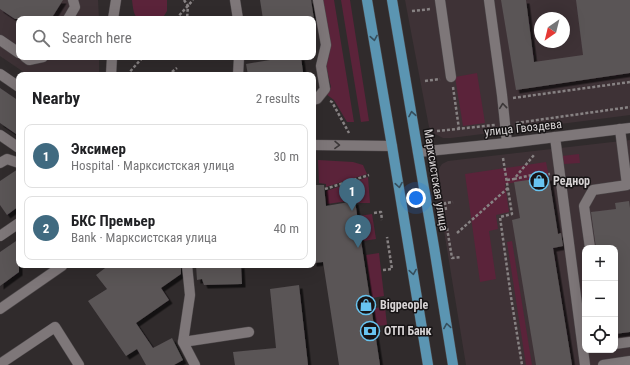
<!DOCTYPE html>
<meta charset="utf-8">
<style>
:root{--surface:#fff;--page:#f2f2f2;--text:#202124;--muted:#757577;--line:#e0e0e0;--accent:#406a80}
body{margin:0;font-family:"Roboto Condensed",sans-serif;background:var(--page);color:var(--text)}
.controls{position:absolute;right:12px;bottom:12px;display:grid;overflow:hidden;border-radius:8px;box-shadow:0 4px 16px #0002}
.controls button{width:36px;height:36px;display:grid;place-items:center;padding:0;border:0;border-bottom:1px solid var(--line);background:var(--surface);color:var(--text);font:20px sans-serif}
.compass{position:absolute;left:534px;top:12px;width:36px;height:36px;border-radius:50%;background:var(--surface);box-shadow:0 4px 16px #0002;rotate:215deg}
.you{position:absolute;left:416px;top:198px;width:14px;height:14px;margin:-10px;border:3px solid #fff;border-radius:50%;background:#1a73e8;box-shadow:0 0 0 6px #1a73e833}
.badge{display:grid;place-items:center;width:26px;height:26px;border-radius:50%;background:var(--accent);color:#fff;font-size:13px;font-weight:700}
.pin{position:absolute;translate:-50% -33px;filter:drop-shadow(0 1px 2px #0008)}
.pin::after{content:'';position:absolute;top:21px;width:14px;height:12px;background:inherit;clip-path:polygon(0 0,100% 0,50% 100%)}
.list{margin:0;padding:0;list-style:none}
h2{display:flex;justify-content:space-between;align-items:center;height:52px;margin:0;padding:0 16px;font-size:17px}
h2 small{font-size:13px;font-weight:400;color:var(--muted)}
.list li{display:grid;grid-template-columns:26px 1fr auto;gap:12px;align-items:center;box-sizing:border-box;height:64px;margin:0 8px 8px;padding:0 8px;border:1px solid var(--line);border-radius:8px}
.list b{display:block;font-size:15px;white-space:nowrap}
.list p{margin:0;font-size:13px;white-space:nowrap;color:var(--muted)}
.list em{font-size:13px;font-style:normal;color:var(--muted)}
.icon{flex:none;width:22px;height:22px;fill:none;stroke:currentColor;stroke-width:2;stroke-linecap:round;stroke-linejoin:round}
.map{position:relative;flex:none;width:630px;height:365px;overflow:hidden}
.search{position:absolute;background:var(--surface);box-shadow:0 4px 16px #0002;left:16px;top:16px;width:300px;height:44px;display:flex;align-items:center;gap:10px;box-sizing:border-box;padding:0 14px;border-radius:8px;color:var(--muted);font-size:15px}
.panel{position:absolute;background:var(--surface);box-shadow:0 4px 16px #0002;left:16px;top:72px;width:300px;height:196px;border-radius:8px}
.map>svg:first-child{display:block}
</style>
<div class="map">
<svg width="630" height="365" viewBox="0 0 630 365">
<defs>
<filter id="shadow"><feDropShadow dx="3.5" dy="3.5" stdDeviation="0" flood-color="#0009"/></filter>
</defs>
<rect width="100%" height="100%" fill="#302b2c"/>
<g fill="#3e3236" fill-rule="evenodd">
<path d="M0,0H98L99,19H19V57H99V75H28L0,56Z"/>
<path d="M405,0H630V115L451,138H443L435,134L429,127ZM540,18H564V42H540Z"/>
<path d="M630,140V365H466L437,188L436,180L440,167L442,164L448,161ZM585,248H615V350H585Z"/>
</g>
<g fill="#5b233a">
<path d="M132,0H167V11L162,19H138C133,14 133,7 132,0Z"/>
<path d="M322,0H334L354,122H347L334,100L326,94L331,87L326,66Z"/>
<path d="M341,0H350L369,121L361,122Z"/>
<path d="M477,73L485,123L463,126L455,77Z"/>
<path d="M579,154L580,163L564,164L562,156Z"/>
<path d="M318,160L353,162L363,165L367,174L326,187V184L319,183Z"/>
<path d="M546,162L549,177L505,184L509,212L496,215L498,229L489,231L496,279L480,282L465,174Z"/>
<path d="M368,177L370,203H357L355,200L327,204L326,191Z"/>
<path d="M372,214L376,239L363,241L359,216Z"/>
<path d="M512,241L532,365H526L507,242Z"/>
<path d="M379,253L384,296L372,298L366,255Z"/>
<path d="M385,307L387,325L376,326L374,308Z"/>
</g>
<g fill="#5a5456" filter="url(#shadow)">
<path d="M0,0H63L51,19H15L0,9Z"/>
<path d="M260,0H311L314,19H263Z"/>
<path d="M501,0H526L534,62L583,55L576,0H630V73L516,90Z"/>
<path d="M269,57H301L303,72L296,73V75H248L246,64L270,60Z"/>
<path d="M0,88L19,101V136L0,123Z"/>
<path d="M18,169H19V206L7,215L0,205V181Z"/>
<path d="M549,177L558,234L561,233L563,246L553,248L572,365H536L512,220L520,218L514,182Z"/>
<path d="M313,185H324L326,206L355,201L380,365H339L323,262L313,263Z"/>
<path d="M629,201L630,208V332L615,334V248H596L591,212L616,209L615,203Z"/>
<path d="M19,239V272L0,286V252Z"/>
<path d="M109,265H181V274L161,288L169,300L136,323L153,348L172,338L183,360L174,365H146L137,349L126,356L88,301L107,289L96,275Z"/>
<path d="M196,265H241L242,284L204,285L202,279L197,280Z"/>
<path d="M299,285L308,365H235L233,352L276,348L270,289Z"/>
</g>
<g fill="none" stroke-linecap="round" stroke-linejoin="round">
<defs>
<g id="minor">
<path d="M235,0L238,19"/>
<path d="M440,0L451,77"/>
<path d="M489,0L502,95L507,143"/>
<path d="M68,19L75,7L73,0"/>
<path d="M113,19L116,0"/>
<path d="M0,40L19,53"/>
<path d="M25,57L29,60L43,57"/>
<path d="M0,74L19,87"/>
<path d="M111,75L112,57"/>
<path d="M238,75L239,57"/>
<path d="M313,100L317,99L325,89L321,66L326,45L318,0"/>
<path d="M0,135L19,148"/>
<path d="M555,137L585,365"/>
<path d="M313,145L392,146"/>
<path d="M418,152L507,143L630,128"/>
<path d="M0,163L7,159L19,163"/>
<path d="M0,236L19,223"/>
<path d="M590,248L584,206L593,190L627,185L620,129"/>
<path d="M0,309L62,266L61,265"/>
<path d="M183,342L190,295L187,265"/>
<path d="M615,344L630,342"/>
<path d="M0,364L55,327L79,365"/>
<path d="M195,365L183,342L249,332"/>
<path d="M603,365L630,361"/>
</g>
<g id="major">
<path d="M367,0L392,146L428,365"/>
<path d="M392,0L434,247L453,365"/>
</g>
</defs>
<use href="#minor" stroke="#4e494b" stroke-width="11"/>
<use href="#major" stroke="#4e494b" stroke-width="11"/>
<g stroke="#878283" stroke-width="2.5" stroke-dasharray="3 2" stroke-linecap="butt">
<path d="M184,0L188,6L187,19"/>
<path d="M412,11L431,9"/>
<path d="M176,19L193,0"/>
<path d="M127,75L143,57"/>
<path d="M168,75L177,68"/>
<path d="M425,81L440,79"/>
<path d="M453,87L459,129"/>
<path d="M513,98L630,82"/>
<path d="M330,101L332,102L349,133"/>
<path d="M516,123L630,107"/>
<path d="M437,131L495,125"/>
<path d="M503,158L512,214L500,217L511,297L522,365"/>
<path d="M514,179L532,175L538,176L550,174"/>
<path d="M507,180L514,179L534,155"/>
<path d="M325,189L369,175"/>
<path d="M446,210L445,203L453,202"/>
<path d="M374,213L381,212L382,220"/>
<path d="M447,228L452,258L461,257"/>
<path d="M457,233L508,188"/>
<path d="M383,270L392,269L387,237"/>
</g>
<use href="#minor" stroke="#7e7779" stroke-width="10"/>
<use href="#major" stroke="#5b95b2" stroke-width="10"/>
</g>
<defs><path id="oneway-chevron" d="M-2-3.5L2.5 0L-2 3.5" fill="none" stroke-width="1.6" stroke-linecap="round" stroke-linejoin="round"/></defs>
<g stroke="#364e5c">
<use href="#oneway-chevron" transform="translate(374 38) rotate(80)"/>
<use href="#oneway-chevron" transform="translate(412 114) rotate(-100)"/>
<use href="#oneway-chevron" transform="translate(399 185) rotate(81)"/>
<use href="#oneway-chevron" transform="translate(413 272) rotate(81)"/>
<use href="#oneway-chevron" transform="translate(447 326) rotate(-99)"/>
</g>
<g stroke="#3b3738">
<use href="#oneway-chevron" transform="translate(503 106) rotate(-96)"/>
<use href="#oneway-chevron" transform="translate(337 145) rotate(1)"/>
</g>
<defs>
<symbol id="shop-ring" viewBox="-11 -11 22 22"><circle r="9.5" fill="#171415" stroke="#68c4f0" stroke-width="1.5"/><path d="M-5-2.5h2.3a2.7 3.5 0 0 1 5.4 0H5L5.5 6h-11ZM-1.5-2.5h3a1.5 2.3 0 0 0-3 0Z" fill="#68c4f0"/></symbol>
<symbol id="bank-ring" viewBox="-11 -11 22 22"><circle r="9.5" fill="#171415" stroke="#68c4f0" stroke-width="1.5"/><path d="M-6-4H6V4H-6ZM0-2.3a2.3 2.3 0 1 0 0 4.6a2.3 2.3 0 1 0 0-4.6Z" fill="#68c4f0"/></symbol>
</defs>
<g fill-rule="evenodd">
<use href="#shop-ring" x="528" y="170" width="22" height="22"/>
<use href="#shop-ring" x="355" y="294" width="22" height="22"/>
<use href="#bank-ring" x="359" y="320" width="22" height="22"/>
</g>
<g text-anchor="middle" stroke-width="3" stroke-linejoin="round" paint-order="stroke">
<g font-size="12" fill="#d8d4d5" stroke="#171415">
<text transform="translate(523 128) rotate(-6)" y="4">улица Гвоздева</text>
<text transform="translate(436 180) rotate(81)" y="4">Марксистская улица</text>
</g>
<g font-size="12" font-weight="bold" fill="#d8d4d5" stroke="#171415" text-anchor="start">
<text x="553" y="185">Реднор</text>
<text x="380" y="309">Bigpeople</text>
<text x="384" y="335">ОТП Банк</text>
</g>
</g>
</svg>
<div class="controls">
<button>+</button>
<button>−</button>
<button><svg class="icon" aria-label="locate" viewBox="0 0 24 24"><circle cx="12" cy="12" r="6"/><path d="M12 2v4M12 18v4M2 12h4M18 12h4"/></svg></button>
</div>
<svg class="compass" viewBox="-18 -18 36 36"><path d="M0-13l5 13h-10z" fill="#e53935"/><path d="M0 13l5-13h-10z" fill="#757577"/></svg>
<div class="you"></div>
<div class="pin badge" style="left:352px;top:211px">1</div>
<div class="pin badge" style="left:358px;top:248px">2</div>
<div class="search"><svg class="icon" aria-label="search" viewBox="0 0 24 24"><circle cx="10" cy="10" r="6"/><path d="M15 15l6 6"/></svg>Search here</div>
<section class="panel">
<h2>Nearby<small>2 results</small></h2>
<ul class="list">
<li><span class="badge">1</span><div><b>Эксимер</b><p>Hospital · Марксистская улица</p></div><em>30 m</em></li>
<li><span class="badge">2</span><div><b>БКС Премьер</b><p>Bank · Марксистская улица</p></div><em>40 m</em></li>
</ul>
</section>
</div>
